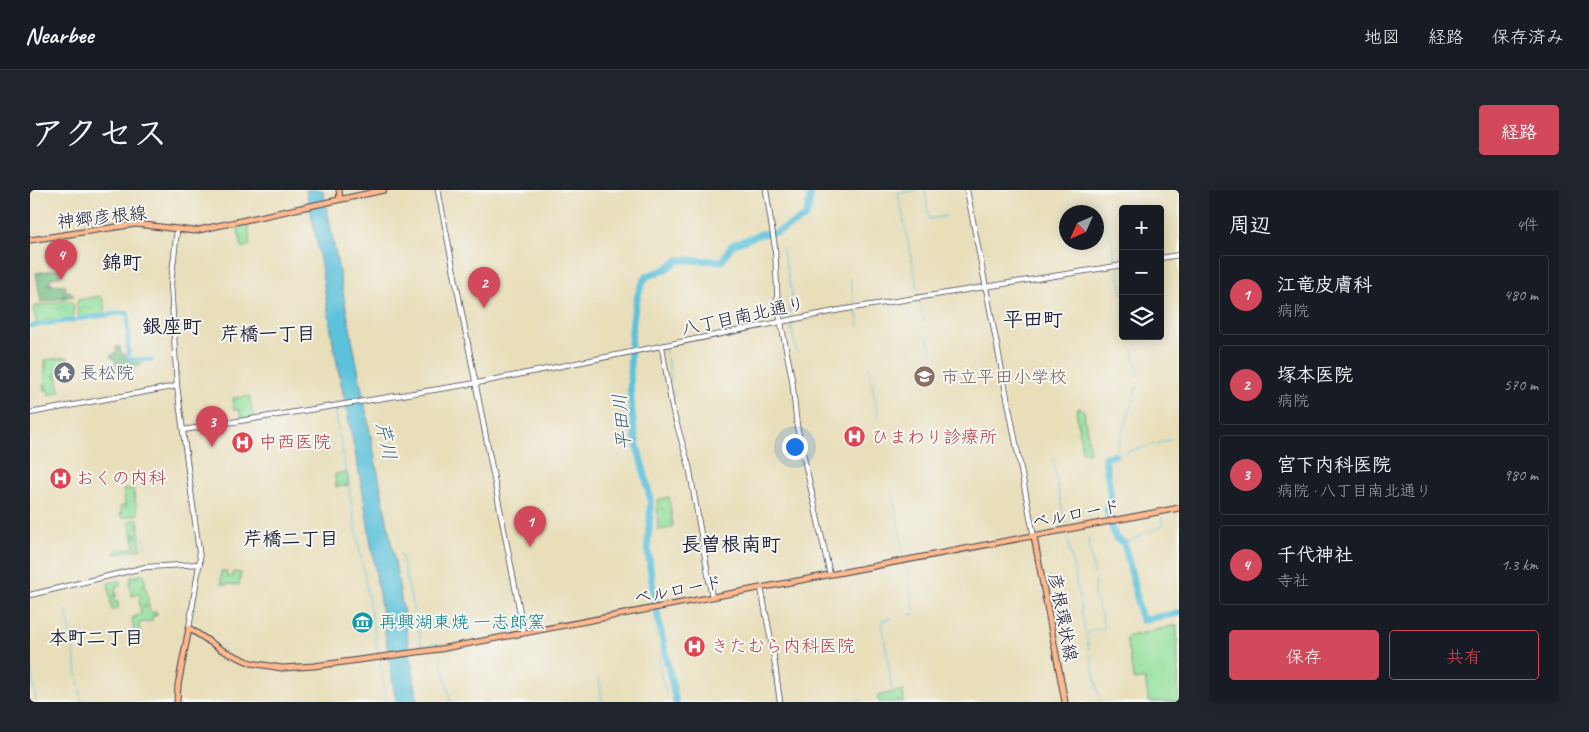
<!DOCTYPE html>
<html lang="ja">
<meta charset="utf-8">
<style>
:root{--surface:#171b24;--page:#20242c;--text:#f1f3f6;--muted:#9ea1a6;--line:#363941;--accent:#d1495b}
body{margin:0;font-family:Caveat,"Klee One",sans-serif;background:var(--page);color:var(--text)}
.controls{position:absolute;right:15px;top:15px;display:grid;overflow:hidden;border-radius:5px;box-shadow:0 2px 12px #0003}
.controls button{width:45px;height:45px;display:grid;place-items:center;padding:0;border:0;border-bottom:1px solid var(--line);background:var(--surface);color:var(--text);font:25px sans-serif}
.compass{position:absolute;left:1029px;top:15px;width:45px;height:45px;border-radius:50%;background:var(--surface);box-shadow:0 2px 12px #0003;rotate:225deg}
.you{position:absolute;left:764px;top:256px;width:18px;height:18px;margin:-12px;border:4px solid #fff;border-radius:50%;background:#1a73e8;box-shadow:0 0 0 8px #1a73e833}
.badge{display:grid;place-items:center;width:32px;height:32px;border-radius:50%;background:var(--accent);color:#fff;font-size:16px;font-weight:700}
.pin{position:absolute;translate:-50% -41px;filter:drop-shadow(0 1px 2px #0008)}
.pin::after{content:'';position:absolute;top:26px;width:18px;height:15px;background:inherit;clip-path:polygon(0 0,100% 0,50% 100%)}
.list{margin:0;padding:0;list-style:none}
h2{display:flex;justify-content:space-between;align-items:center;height:65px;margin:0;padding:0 20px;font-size:21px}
h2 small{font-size:16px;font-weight:400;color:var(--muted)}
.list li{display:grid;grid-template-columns:32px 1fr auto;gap:15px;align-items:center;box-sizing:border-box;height:80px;margin:0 10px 10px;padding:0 10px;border:1px solid var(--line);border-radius:5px}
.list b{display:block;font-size:19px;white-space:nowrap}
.list p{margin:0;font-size:16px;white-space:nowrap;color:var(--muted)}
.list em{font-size:16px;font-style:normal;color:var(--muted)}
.actions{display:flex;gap:10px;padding:15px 20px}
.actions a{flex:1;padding:11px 0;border:1px solid var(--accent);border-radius:5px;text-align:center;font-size:18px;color:var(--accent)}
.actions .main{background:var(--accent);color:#fff}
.icon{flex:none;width:28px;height:28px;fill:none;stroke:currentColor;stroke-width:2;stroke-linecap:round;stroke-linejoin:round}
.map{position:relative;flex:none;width:1149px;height:512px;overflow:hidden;border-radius:5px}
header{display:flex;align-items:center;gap:30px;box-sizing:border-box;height:70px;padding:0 25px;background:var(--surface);border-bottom:1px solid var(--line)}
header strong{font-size:24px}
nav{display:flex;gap:28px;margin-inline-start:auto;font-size:18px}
.intro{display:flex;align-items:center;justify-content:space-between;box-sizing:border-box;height:120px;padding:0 30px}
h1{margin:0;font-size:35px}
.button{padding:12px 22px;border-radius:5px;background:var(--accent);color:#fff;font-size:18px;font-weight:700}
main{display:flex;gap:30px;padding:0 30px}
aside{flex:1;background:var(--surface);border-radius:5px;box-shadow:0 2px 12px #0003}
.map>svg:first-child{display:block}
</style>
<header>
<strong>Nearbee</strong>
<nav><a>地図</a><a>経路</a><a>保存済み</a></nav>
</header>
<div class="intro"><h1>アクセス</h1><a class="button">経路</a></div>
<main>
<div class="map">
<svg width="1149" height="512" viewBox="0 0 1149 512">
<defs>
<pattern id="forest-firs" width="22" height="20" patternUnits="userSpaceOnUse" patternTransform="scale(1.25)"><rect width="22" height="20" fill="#76be84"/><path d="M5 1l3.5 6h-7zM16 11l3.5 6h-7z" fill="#609a6d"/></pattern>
<pattern id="cemetery-stones" width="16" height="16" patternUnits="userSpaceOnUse" patternTransform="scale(1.25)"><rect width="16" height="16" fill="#93e09c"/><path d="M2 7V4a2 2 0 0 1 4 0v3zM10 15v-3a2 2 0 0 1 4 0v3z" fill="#7ec087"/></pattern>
<pattern id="park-crowns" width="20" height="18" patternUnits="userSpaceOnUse" patternTransform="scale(1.25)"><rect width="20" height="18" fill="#93e09c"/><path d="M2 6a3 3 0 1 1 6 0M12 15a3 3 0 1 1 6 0" fill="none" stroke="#7ec087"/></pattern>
</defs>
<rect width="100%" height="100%" fill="#f6f6f2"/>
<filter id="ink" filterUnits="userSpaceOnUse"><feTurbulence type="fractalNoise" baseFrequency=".02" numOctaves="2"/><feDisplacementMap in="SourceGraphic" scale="10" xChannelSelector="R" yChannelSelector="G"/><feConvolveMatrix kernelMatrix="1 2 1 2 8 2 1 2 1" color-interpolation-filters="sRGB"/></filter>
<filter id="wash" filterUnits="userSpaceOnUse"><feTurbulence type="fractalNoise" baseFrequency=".0096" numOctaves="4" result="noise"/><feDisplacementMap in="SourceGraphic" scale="20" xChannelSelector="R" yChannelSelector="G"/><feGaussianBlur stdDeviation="1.12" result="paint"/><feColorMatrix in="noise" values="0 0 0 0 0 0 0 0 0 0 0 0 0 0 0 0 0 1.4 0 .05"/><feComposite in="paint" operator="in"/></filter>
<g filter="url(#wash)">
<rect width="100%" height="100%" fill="#e8deba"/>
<g fill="#93e09c" stroke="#5a816c">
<path d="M218,33L220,55L212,58L207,35Z"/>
<path d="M219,206L224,228L211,229L210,220H204L203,208Z"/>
<path d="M317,282L319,295L306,297L305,284Z"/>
<path d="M191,381H197V387H203V382L211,383L209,395L191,394Z"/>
<path d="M1147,435L1149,512H1119L1115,489L1104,490L1096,447Z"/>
</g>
<g fill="url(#forest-firs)" stroke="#4c7060">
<path d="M28,79L30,86L20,89V94L35,95L36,102L40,101L44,106L11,112L6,83Z"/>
<path d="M86,157H90L91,162L99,169L111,171L110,176H106L103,179V184C92,185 87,178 84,169L80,166L87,162Z"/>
</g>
<g fill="url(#cemetery-stones)" stroke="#5a816c">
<path d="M38,167L36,174L26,177L30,202L19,205L18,200H14L15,170Z"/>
<path d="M103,298L108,324L92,328L90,324L93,323L89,317L95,315L93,300Z"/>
<path d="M108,329L111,359L85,364V361L105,357L99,331Z"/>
<path d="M114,384L120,422H127V426H122V431L109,433L110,447L105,448L102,428L111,424L109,409H111L110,404L102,406L99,393L101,392L100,387Z"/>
<path d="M90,390V396L85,397L87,406L84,407L85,412H88V419L82,420L78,393Z"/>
</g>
<g fill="url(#park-crowns)" stroke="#5a816c">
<path d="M70,106L73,109L75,124L49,128L47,114L48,110Z"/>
<path d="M38,110C48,114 42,121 43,129L7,134L3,119L6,116Z"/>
<path d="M1051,218L1054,221L1060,263L1052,262L1046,219Z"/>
<path d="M639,307L643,335L641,338L628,340L627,310Z"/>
<path d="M873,500L874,512H849L847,506Z"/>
</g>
<path fill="#5cc1da" stroke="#3f728a" d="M276,0H293L298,24L366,377L388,512H366L332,297L303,153L288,57Z"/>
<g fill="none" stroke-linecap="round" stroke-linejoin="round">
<g stroke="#5cc1da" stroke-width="1">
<path d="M887,0L868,3L888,100"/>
<path d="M895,0L899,29L916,26"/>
<path d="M1078,38L1079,43"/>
<path d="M739,43V45"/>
<path d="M1080,45L1085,70"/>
<path d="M752,57L762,104L759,127"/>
<path d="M1087,79L1093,104"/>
<path d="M820,88L825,114"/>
<path d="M890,112L894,132"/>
<path d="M826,120L829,136"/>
<path d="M760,132L767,163"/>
<path d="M897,146L901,162"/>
<path d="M635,158L636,164"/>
<path d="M1103,160L1109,186"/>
<path d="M637,167L641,189"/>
<path d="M839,177L849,232"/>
<path d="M641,193L642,194"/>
<path d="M643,200L644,207"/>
<path d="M305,219L348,463"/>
<path d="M1085,265L1107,197"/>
<path d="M1085,265L1140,250"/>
<path d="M1023,270L1035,334"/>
<path d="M862,299L874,365"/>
<path d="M1116,343L1132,336V327"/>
<path d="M114,346L115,357"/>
<path d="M1037,346L1050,411"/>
<path d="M1058,349L1064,384"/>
<path d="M1095,354L1113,344"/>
<path d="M371,364L392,456L407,453"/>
<path d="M876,376L885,424L878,425"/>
<path d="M1050,414L1055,441"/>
<path d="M37,420L49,496"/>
<path d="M625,442L626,447"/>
<path d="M1059,460L1056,444L1062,440L1074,438L1072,427L1064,406L1065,390"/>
<path d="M1060,464L1062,472"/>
<path d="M410,465L421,512"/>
<path d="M629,466L630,481L636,503"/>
<path d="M350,473L357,512"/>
<path d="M1062,475L1069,506"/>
<path d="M1,479L6,512"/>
<path d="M569,488L572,512"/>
<path d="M50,499L51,512"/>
<path d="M862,500L852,430L863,428"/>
<path d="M1070,510V512"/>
<path d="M829,512L831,508"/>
</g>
<g stroke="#5cc1da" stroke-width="4.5">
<path d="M92,123H98V164"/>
<path d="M49,129L91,123"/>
<path d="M0,136L45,130"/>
<path d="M99,169L122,170"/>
</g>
<g stroke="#5cc1da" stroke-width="7">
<path d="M747,42L776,27L782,0"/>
<path d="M1079,326L1077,319L1081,307L1075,267L1085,265"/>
<path d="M1082,337L1086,348L1094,353L1103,389"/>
<path d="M1103,392L1107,408"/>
<path d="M1107,411L1111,426"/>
<path d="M1112,430L1149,423"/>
<path d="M646,512C635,462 623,410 618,359C617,342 622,326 620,309C617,286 607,263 604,239C599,206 596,111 617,86L634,80L649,70L692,71L702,55L731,44L741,43"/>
</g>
</g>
</g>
<g filter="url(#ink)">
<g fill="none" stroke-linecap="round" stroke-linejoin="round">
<defs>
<g id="minor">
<path d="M408,0L494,443"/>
<path d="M736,0L745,58L748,118L762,189L767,236L800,385"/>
<path d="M937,0L1004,347"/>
<path d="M147,40L141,93L147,196L170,369L159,438"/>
<path d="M1130,68L1149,65"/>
<path d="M632,157L642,218L659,276L682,407"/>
<path d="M0,223L147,196"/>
<path d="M153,240L447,193L810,120L1093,75"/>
<path d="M731,398L743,461L750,512"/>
<path d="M0,405L116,377L170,374"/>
</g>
<g id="major">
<path d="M309,0L310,9"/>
<path d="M0,50L106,34L164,41L354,0"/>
<path d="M1004,347L1035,512"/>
<path d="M147,512L148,495L159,438L192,460L221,473L252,478L284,476L410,459L1149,318"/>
</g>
</defs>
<use href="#minor" stroke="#403e4e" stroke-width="6"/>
<use href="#major" stroke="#403e4e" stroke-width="7"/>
<use href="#minor" stroke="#fff" stroke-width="4.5"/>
<use href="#major" stroke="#fcba8e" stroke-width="5"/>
</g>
</g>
<defs>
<symbol id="temple-disc" viewBox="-11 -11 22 22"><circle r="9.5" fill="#6b7280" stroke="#f6f6f2"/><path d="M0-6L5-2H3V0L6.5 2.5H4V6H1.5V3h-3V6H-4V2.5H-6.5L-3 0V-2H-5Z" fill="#fff"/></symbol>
<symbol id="school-disc" viewBox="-11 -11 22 22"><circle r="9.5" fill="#8d6e63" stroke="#f6f6f2"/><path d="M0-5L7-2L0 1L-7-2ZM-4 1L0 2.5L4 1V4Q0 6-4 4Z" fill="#fff"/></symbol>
<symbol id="hospital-disc" viewBox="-11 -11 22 22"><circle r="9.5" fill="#e0444e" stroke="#f6f6f2"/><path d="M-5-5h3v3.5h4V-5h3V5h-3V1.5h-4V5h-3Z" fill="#fff"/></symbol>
<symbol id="museum-disc" viewBox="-11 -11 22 22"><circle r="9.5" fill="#0f9aa8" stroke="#f6f6f2"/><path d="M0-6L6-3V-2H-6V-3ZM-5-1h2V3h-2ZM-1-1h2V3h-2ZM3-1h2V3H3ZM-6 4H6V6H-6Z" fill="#fff"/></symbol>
</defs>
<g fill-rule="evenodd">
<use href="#temple-disc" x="22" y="170" width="25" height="25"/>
<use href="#school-disc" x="882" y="174" width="25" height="25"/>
<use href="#hospital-disc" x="812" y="234" width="25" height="25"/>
<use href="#hospital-disc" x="200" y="240" width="25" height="25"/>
<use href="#hospital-disc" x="18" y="276" width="25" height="25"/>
<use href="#museum-disc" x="320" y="420" width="25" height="25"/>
<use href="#hospital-disc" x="652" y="444" width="25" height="25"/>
</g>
<g text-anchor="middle" stroke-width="4" stroke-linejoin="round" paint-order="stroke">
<g font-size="18" fill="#22223b" stroke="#f6f6f2">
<text transform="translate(72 27) rotate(-6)" y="6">神郷彦根線</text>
<text transform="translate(713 126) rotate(-12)" y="6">八丁目南北通り</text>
<text transform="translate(1046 324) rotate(-11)" y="6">ベルロード</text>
<text transform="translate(648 400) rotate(-11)" y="6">ベルロード</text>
<text transform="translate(1033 427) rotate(79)" y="6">彦根環状線</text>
</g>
<g font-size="18" fill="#5b616d" stroke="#f6f6f2" text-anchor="start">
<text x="50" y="189">長松院</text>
</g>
<g font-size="18" fill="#785e54" stroke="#f6f6f2" text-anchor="start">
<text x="911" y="193">市立平田小学校</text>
</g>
<g font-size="18" fill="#be3a42" stroke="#f6f6f2" text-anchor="start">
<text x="841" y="253">ひまわり診療所</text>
<text x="229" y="258">中西医院</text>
<text x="46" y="294">おくの内科</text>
<text x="681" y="462">きたむら内科医院</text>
</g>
<g font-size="18" fill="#0d838f" stroke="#f6f6f2" text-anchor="start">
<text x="349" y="438">再興湖東焼 一志郎窯</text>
</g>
<g font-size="19" font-weight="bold" fill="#22223b" stroke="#f6f6f2">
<text x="238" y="150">芹橋一丁目</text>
<text x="261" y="355">芹橋二丁目</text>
<text x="66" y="454">本町二丁目</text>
</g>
<g font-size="19" font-style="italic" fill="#365a73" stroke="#f6f6f2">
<text transform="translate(591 232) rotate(-95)" y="7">平田川</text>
<text transform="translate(357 251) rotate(78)" y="7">芹川</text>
</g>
<g font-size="20" font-weight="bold" fill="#22223b" stroke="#f6f6f2">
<text x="92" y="79">錦町</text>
<text x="1003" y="136">平田町</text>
<text x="142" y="143">銀座町</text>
<text x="701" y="361">長曽根南町</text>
</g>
</g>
</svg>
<div class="controls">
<button>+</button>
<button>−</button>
<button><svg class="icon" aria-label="layers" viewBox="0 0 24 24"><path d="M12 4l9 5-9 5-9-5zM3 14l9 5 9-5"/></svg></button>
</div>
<svg class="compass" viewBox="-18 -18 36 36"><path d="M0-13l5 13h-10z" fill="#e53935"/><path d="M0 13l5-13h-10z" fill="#9ea1a6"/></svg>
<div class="you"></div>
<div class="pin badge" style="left:500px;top:357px">1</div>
<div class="pin badge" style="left:454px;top:118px">2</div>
<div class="pin badge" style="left:182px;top:257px">3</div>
<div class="pin badge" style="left:31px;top:90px">4</div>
</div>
<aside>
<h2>周辺<small>4件</small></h2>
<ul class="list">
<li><span class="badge">1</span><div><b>江竜皮膚科</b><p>病院</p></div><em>480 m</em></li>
<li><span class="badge">2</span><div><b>塚本医院</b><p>病院</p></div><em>570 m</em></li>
<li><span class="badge">3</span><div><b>宮下内科医院</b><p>病院 · 八丁目南北通り</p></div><em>980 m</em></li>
<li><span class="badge">4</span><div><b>千代神社</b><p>寺社</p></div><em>1.3 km</em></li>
</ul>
<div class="actions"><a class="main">保存</a><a>共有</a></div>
</aside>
</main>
